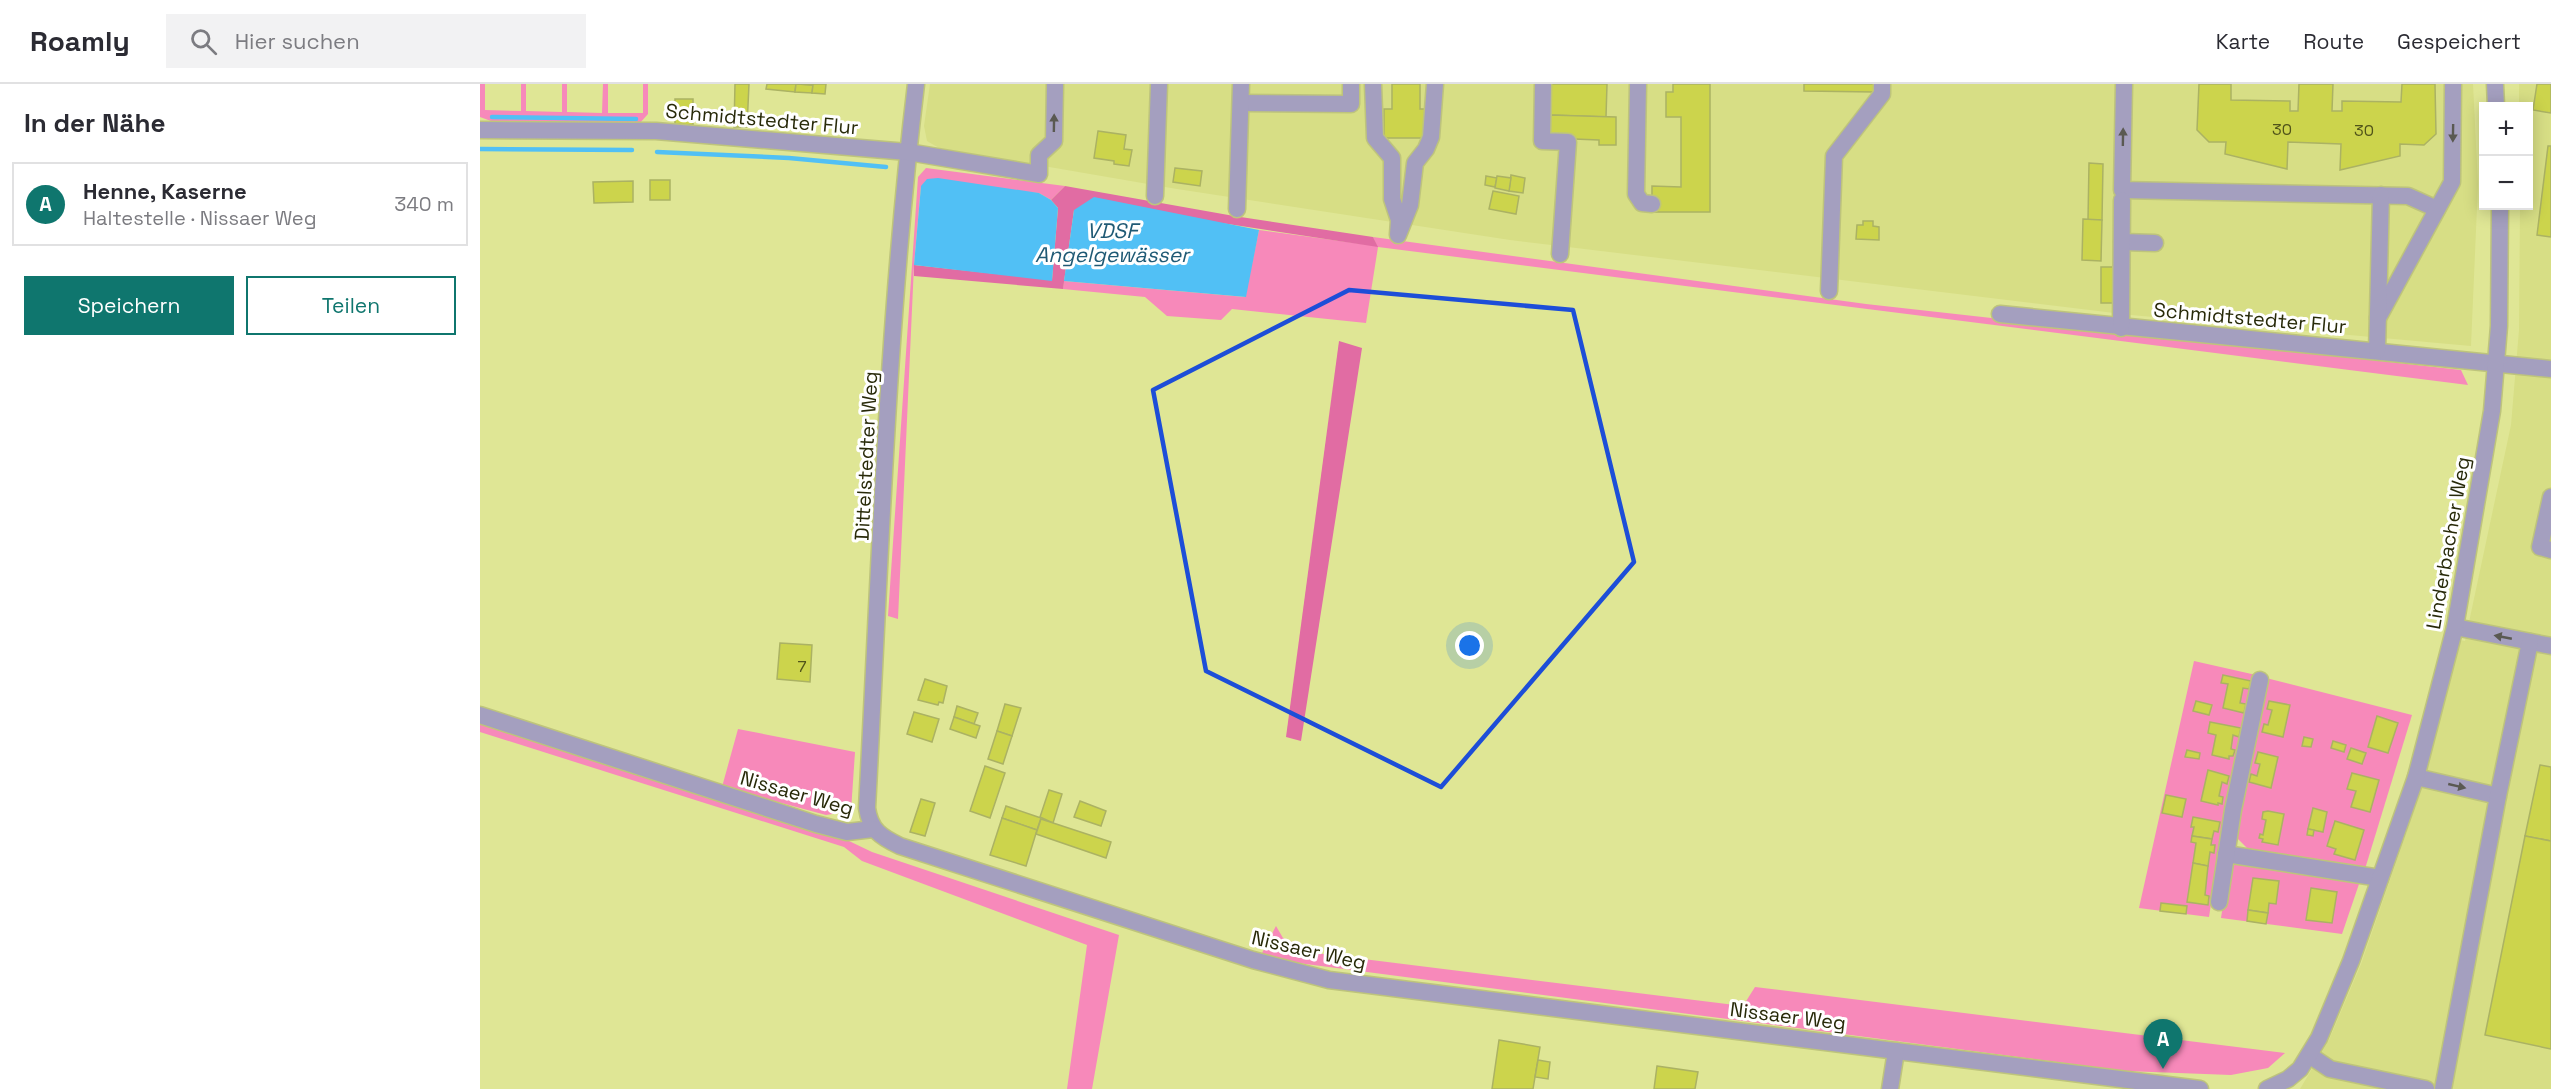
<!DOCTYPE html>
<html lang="de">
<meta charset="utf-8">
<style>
:root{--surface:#fff;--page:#f2f2f3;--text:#2b2b33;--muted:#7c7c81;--line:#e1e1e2;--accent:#0f766e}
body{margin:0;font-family:"Space Grotesk",sans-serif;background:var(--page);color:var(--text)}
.controls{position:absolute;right:18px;top:18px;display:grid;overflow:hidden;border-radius:0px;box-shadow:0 3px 15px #0003}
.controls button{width:54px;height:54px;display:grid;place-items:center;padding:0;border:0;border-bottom:2px solid var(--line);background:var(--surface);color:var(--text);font:30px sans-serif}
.you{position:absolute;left:990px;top:562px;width:21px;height:21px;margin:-15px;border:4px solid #fff;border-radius:50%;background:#1a73e8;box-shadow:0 0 0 9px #1a73e833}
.badge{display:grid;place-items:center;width:39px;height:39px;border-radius:50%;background:var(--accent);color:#fff;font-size:20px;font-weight:700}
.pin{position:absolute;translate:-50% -50px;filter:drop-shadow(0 2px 3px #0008)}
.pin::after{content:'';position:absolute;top:32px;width:21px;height:18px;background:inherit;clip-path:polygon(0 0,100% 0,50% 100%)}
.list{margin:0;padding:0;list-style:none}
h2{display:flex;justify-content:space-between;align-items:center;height:78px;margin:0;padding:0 24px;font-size:26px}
h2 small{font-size:20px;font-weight:400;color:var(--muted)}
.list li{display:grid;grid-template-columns:39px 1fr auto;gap:18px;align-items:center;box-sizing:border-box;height:84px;margin:0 12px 12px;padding:0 12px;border:2px solid var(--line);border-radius:0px}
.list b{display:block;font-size:22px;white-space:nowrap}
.list p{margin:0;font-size:20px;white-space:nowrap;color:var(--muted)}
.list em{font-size:20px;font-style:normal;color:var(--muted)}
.actions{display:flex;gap:12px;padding:18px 24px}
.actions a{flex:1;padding:14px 0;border:2px solid var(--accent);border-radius:0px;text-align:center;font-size:21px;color:var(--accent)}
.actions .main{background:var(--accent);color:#fff}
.icon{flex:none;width:33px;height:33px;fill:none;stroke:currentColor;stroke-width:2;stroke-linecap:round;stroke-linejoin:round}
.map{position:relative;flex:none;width:2071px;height:1005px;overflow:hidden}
header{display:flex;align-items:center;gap:36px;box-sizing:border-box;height:84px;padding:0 30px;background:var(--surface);border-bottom:2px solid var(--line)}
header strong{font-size:28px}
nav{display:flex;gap:33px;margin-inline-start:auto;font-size:21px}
.search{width:420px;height:54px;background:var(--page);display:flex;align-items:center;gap:15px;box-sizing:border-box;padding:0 21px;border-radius:0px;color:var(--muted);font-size:22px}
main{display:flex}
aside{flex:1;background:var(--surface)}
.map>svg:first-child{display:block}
</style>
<header>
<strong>Roamly</strong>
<div class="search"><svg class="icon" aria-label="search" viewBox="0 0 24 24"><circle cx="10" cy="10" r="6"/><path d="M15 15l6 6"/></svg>Hier suchen</div>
<nav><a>Karte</a><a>Route</a><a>Gespeichert</a></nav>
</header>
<main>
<aside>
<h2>In der Nähe<small></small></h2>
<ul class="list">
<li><span class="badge">A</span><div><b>Henne, Kaserne</b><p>Haltestelle · Nissaer Weg</p></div><em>340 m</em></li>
</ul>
<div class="actions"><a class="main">Speichern</a><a>Teilen</a></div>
</aside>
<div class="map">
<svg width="2071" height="1005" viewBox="0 0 2071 1005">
<rect width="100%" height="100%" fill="#dfe695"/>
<g fill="#d7de85">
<path d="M450,0H1993L1998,100L1991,262L1651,231L1030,156L697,105L459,64L447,57L444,42Z"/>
<path d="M2039,0H2071V1005H1820L1849,956L1881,880L1928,744L1979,556L1985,557L2031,341L2039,246L2040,122H2048V22H2039Z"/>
</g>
<g fill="#f789ba">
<path d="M0,0H5V26L41,27V0H46V27L82,28V0H87V28L122,29L123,0H128V29H163V0H168V30L159,40L11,37L0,33Z"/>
<path d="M446,84L585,102L571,116L559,109L441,102L434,181L418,535L408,532L438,93Z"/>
<path d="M779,146L897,162L893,153L1386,220L1981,286L1988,301L898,163L886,239L752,225L741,236L687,232L665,213L583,205L584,197L765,213Z"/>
<path d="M1714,577L1776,591L1745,730L1729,833L1659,824Z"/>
<path d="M1786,594L1932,631L1885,785L1770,767L1758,755L1757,746Z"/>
<path d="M0,639L369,757L392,768L639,851L612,1005H587L607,861L382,777L364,763L0,648Z"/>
<path d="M258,645L375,668L371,727L346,731L242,703Z"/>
<path d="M1752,778L1877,796L1879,800L1862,850L1741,834L1749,782Z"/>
<path d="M796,842L803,854L835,869L1263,922L1275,903L1805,969L1788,984L1751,991L1646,987L818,879L781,871Z"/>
</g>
<g fill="#e16ca3">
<path d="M585,102L754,132L893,153L898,163L748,140L594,126L583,205L434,192V181L572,196L578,124L571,116Z"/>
<path d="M859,257L882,264L821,657L806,653Z"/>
</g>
<g fill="#51c0f5">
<path d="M458,94L559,109L571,116L578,124L572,197L434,181L441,102L447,95Z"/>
<path d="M614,113L779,146L766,213L584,197L594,126Z"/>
</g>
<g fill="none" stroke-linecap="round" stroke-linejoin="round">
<g stroke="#51c0f5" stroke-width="4.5">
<path d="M12,33L156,35"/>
<path d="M0,65L152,66"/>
<path d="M177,68L309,74L406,83"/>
</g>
</g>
<g fill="#ccd44c" stroke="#abb263" stroke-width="1.5">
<path d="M255,0H269L267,43H254Z"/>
<path d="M287,0H316L315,8L286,5Z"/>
<path d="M316,0L333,1L332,9L315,8Z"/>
<path d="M318,0H346L345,10L332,9L333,1Z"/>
<path d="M912,0H940V25H947V54H904V25H912Z"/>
<path d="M1070,0H1127L1126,33L1070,31Z"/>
<path d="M1193,0H1230V128H1172V102L1201,103V33H1186V8H1193Z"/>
<path d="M1324,0H1395L1394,8L1324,7Z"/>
<path d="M1719,0H1751V16L1810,17V27H1818L1819,0H1853L1852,27H1862V17L1921,18L1922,0H1955L1956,50L1944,61L1920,60V72L1860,86L1861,60L1808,58L1807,85L1745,70L1746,58H1729L1717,46Z"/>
<path d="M2057,0H2071V29L2053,26Z"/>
<path d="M195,15H213V41L195,40Z"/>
<path d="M1070,31L1136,33V61H1119V56L1069,54Z"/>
<path d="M618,47L646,51L644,65L652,66L649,82L634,80V77L614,74Z"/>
<path d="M2068,62H2071V153L2057,151Z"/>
<path d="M1609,79L1623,80L1622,136H1608Z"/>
<path d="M695,84L722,87L720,102L693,98Z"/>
<path d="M1031,91L1045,94L1043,109L1029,107Z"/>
<path d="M1006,92L1017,94L1015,103L1005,101Z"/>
<path d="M1017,92L1031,94L1029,107L1015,104Z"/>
<rect x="170" y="96" width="20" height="20"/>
<path d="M153,97V118L114,119L113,98Z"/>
<path d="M1013,107L1039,112L1036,130L1009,125Z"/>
<path d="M1603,135L1622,136L1621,177L1602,176Z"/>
<path d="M1383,137H1393V142L1399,143V156L1376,155L1377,141H1383Z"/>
<rect x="1621" y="183" width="13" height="36"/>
<path d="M300,559L332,561L330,598L297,595Z"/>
<path d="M1743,591L1771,597L1769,605L1763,604L1760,619L1766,620L1764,629L1743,624L1748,600L1741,599Z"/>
<path d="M445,595L467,602L463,619L459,618L458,621L438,616Z"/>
<path d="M1716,617L1732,621L1729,631L1713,627Z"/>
<path d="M1789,617L1810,621L1803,653L1782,648L1784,640L1788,641L1792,626L1787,625Z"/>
<path d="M525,620L541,624L532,652L517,647Z"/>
<path d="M477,622L498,629L494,640L474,633Z"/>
<path d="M434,628L459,635L452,658L427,650Z"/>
<path d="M1897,632L1918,639L1908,669L1888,663Z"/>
<path d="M474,633L500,642L496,654L470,645Z"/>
<path d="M1730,638L1761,644L1759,653L1753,651L1751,665L1755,666L1753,672H1749V675L1732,671L1736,651L1728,649Z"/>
<path d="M517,647L532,652L523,680L508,675Z"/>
<path d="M1824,653L1833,655L1831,663L1822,662Z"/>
<path d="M1853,657L1866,661L1864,668L1851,664Z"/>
<path d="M1871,664L1886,669L1882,680L1867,675Z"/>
<path d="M1707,666L1720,669L1719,675L1705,673Z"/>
<path d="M1778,668L1798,673L1791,704L1769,698L1771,690L1777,692L1780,680L1775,679Z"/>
<path d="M2060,681L2071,683V757L2045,752Z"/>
<path d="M505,682L525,689L510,734L490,727Z"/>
<path d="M1728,686L1749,692L1747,700L1742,698L1739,712L1743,713L1742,720L1738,719V721L1721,717Z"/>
<path d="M1872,689L1899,696L1890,728L1871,723L1876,707L1867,705Z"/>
<path d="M569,706L582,710L573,739L560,733Z"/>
<path d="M1686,711L1706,715L1702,733L1682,729Z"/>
<path d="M441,715L455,719L445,752L430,748Z"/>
<path d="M600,717L626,727L621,742L594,733Z"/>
<path d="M526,722L561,734L557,746L522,734Z"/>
<path d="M1833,724L1847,728L1843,748L1828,745Z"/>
<path d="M1788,727L1804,730L1798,761L1782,758L1783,755L1779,754L1780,750L1783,751L1786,736L1782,735L1783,728Z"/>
<path d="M1713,733L1740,738L1738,748L1734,747L1732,755L1712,752L1714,743H1711Z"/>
<path d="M522,734L557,746L546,782L510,771Z"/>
<path d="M561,735L631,758L626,774L556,750Z"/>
<path d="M1855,737L1884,746L1875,776L1854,770L1856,765L1847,762Z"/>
<path d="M1828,745L1834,746L1833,752L1827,751Z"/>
<path d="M1712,752L1732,755L1731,761H1735L1734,769L1730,768L1728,782L1713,779L1716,759L1711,758Z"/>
<path d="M2045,752L2071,757V965L2005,951Z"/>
<path d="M1713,779L1728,782L1725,811L1729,812L1728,821L1707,818Z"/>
<path d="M1773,794L1799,797L1796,820L1789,819L1788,829L1768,826Z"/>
<path d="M1831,804L1857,808L1852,839L1826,836Z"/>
<path d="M1681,819L1707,822L1706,830L1680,827Z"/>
<path d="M1768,826L1788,829L1786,840L1767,837Z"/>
<path d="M1019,956L1060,963L1053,1005H1012Z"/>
<path d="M1058,976L1070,978L1068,995L1055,993Z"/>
<path d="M1177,982L1218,988L1215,1005H1174Z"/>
</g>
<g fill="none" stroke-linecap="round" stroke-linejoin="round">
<defs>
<g id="minor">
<path d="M436,0C407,240 400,483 387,724C390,746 401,753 420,762L773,876L849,896L1720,1005"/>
<path d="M893,0L895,54L912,74V115L919,136L918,151L930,121L935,79L946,65L951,53L955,0"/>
<path d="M1063,0L1062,57L1088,58L1080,170"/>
<path d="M1158,0L1156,110L1162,119L1172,120"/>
<path d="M1644,0L1642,106L1928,112L1957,125"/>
<path d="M2015,0L2016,22"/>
<path d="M761,19L871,20V0"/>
<path d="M0,46L176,47L428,68L559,90V71L574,57L575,0"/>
<path d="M675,112L679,0"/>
<path d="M757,125L761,0"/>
<path d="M1642,158L1675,159"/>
<path d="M1349,207L1354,72L1402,10V0"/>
<path d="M1520,230L2071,285"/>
<path d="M1898,234L1972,98L1973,0"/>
<path d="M1641,244L1642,116"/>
<path d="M1897,267L1901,111"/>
<path d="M2071,413L2060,463L2071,466"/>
<path d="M1975,543L2071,562"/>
<path d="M0,631L336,740L367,748L393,745"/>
<path d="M1936,693L2018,712"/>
<path d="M1746,770L1900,794"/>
<path d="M1739,818L1753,726L1780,596"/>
<path d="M1829,971L1850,985L1946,1005"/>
<path d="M1410,1005L1416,967"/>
<path d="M1787,1005L1808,995L1820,985L1839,954L1871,877L1936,693L1975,543L2012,327L2019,242L2020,122"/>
<path d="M1963,1005L2018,712L2050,558"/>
</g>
</defs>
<use href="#minor" stroke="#bec47c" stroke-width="19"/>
<use href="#minor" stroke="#a49fbf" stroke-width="16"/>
</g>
<defs><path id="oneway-solid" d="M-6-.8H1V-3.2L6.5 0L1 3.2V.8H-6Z" transform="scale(1.5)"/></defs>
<g fill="#5a5952">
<use href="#oneway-solid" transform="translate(574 39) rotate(-89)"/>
<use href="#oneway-solid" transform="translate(1973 49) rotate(91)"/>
<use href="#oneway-solid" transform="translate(1643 53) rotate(-89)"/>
<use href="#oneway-solid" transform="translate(2023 553) rotate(-169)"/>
<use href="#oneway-solid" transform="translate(1977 702) rotate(13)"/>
</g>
<path fill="none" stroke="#1d4ed8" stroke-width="4.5" stroke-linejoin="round" d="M869,206L1093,226L1154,478L961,703L726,587L673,306Z"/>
<g text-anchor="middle" stroke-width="6" stroke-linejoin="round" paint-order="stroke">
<g font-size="16" fill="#51541a">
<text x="1802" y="51">30</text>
<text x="1884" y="52">30</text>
<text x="322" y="588">7</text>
</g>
<g font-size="20" fill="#282a09" stroke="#fff">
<text transform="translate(282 35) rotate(5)" y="7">Schmidtstedter Flur</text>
<text transform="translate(1770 234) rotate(5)" y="7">Schmidtstedter Flur</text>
<text transform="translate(386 372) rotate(-87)" y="7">Dittelstedter Weg</text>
<text transform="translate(1968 459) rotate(-80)" y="7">Linderbacher Weg</text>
<text transform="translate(317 709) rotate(16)" y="7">Nissaer Weg</text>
<text transform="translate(829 866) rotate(13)" y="7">Nissaer Weg</text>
<text transform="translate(1308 932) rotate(7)" y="7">Nissaer Weg</text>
</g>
<g font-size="21" font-style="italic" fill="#1f5a75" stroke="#fff">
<text x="632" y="154">VDSF<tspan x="632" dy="24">Angelgewässer</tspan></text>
</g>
</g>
</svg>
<div class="controls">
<button>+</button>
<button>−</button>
</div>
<div class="you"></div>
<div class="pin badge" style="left:1683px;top:985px">A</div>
</div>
</main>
